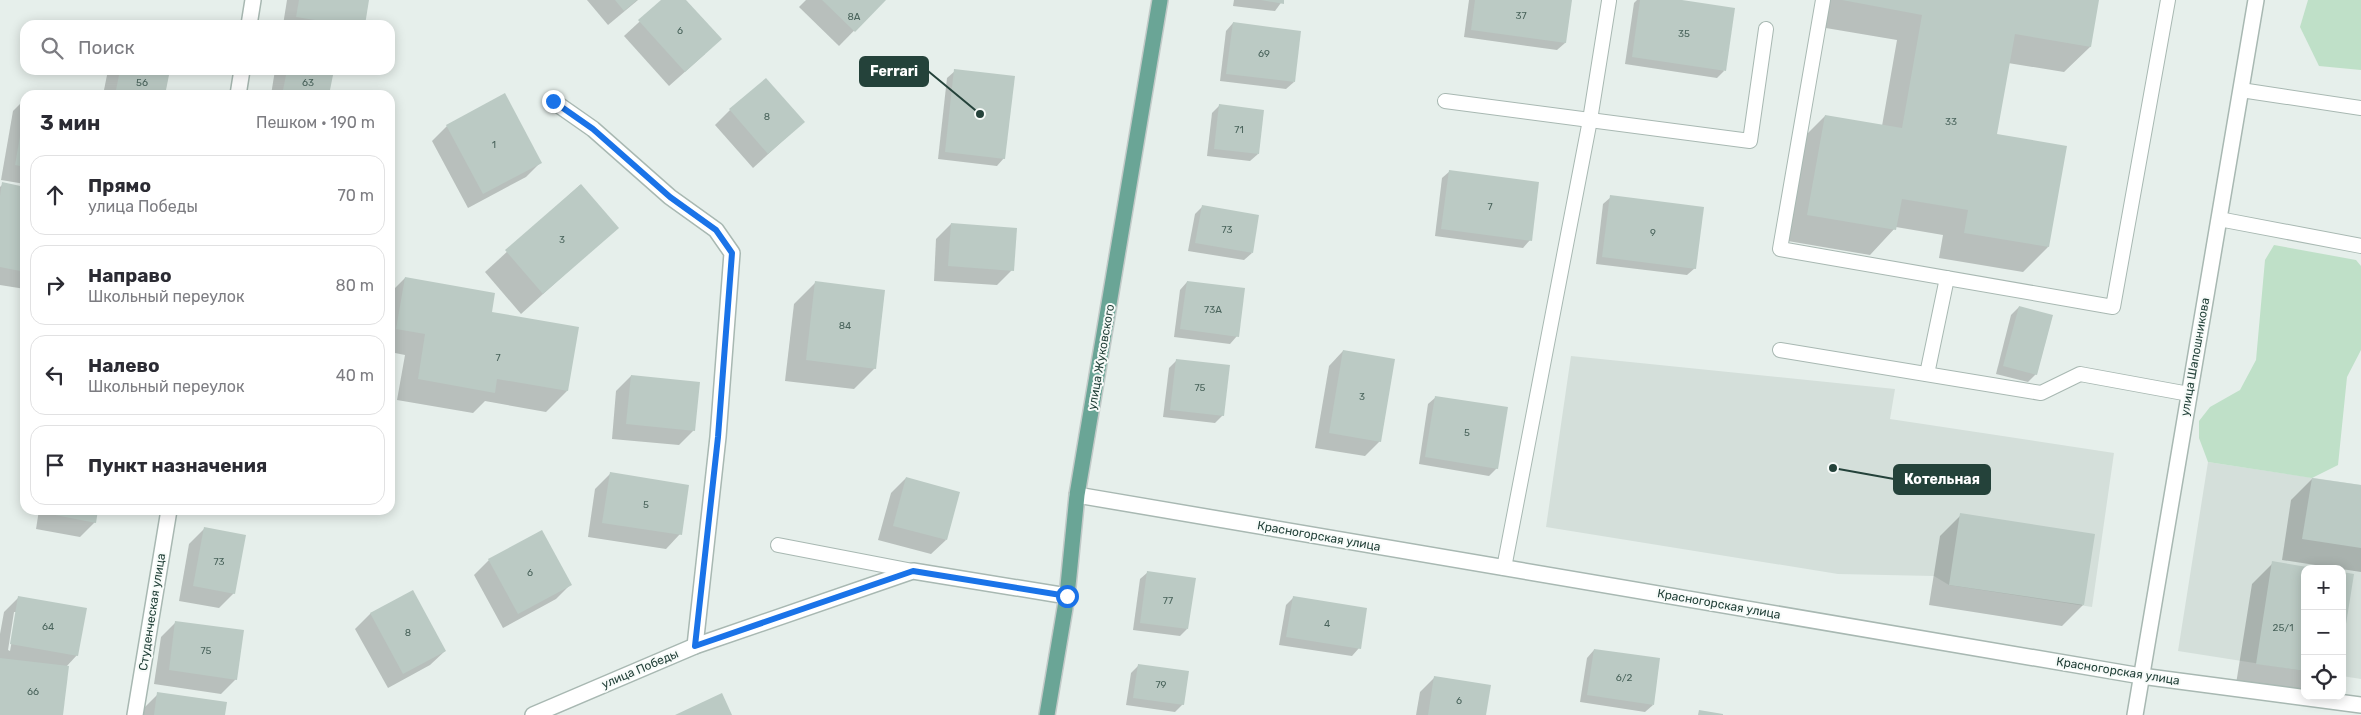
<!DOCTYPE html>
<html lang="ru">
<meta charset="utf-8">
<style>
:root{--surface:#fff;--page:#f7f7f7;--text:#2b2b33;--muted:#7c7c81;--line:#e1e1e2}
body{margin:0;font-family:Rubik,sans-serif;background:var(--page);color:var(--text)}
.controls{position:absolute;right:15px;bottom:15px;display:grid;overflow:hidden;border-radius:10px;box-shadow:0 2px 12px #0003}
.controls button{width:45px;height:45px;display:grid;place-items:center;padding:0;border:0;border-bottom:1px solid var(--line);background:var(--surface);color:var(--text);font:25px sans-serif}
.stop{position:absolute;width:15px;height:15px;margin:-11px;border:4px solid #1a73e8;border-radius:50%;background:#fff}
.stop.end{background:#1a73e8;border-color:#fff;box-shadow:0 1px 5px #0008}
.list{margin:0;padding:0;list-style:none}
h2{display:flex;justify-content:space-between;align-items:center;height:65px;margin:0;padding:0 20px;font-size:21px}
h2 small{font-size:16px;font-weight:400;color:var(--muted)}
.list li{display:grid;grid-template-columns:32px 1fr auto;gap:15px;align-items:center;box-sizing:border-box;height:80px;margin:0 10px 10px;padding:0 10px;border:1px solid var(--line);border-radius:15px}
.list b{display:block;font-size:19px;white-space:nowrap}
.list p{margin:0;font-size:16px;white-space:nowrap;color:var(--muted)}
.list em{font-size:16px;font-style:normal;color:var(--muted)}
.icon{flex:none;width:28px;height:28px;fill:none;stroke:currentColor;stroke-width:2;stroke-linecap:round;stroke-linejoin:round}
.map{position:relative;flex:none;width:2361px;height:715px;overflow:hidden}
.search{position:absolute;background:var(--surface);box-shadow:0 2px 12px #0003;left:20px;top:20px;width:375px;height:55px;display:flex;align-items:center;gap:12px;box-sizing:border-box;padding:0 18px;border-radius:15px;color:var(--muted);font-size:19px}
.panel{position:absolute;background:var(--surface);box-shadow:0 2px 12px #0003;left:20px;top:90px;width:375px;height:425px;border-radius:15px}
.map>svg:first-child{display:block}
</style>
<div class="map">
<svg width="2361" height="715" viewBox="0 0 2361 715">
<rect width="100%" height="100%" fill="#e6efeb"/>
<g fill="#d4dfda">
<path d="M1571,356L1895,389L1890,419L2114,453L2092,607L1949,585L1934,576L1838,574L1546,527Z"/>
<path d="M2208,462L2361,485V679L2342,676V569H2305V671L2178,651Z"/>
</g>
<g fill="#bfe0c8">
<path d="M2308,0H2361V70L2319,66L2300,27Z"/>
<path d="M2274,245L2356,260L2361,266V350L2347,377L2338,465L2312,478L2208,462L2199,438V421L2210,407L2240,390L2256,360L2265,260Z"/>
</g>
<g fill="#0003" fill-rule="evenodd">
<path d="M287,0H368L364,25H283Z"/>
<path d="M587,0H638L608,25Z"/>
<path d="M663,0H685L705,54L669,86L624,36Z"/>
<path d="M806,0H884L839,46L799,7Z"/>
<path d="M1234,0H1283L1275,11L1233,6Z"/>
<path d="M1469,0H1571L1565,43L1557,50L1464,37Z"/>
<path d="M1637,0H1673L1724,71L1717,78L1625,64L1634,3Z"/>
<path d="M1819,0H2098L2090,47L2064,72L2008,63L1996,135L2048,247L2023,272L1939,258L1943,235L1896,227L1870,255L1782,240L1800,141L1825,116L1882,126L1897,40L1814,26Z"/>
<path d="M1233,23L1294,82L1286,89L1220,81L1226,31Z"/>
<path d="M108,70H168L164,95H103Z"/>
<path d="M275,70H333L328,95H271Z"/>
<path d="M955,71L1004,158L997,166L938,159L947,78Z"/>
<path d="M25,99V184L1,180L13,111Z"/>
<path d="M1220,105L1258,154L1250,161L1207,156L1212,113Z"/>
<path d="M730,110L803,122L753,168L715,125Z"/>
<path d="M447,126L541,162L526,177L468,208L432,141Z"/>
<path d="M1450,171L1530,240L1523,248L1435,236L1442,178Z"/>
<path d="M3,184L25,188V289L0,285V187Z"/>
<path d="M580,185L617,227L521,314L485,272Z"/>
<path d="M1611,197L1695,268L1687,275L1596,264L1603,204Z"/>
<path d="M1202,207L1252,253L1244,260L1188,251L1195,214Z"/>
<path d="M951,224L1012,270L997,285L934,281L936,239Z"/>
<path d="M405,278L490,313L578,328L567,391L546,412L485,401L473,413L397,400L405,355L390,352V293Z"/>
<path d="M1187,282L1237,336L1230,344L1174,337L1180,290Z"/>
<path d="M815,283L875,368L854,389L785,381L794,304Z"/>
<path d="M2019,307L2036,374L2028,382L1996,374L2011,315Z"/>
<path d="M1343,351L1380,441L1365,456L1315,448L1329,366Z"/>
<path d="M1177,360L1223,415L1215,423L1163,417L1169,368Z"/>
<path d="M631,376L694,430L679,445L612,439L616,391Z"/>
<path d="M1436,397L1497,468L1489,476L1419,464L1428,404Z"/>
<path d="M610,474L680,534L666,549L588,537L595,489Z"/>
<path d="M906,478L946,540L931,554L878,540L891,493Z"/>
<path d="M2312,479L2361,486V572L2282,560L2291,500Z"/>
<path d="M39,510H97L95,522L80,537L36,529Z"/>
<path d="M1961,515L2083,605L2062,626L1929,605L1940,536Z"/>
<path d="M204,529L234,593L219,608L179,601L189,544Z"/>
<path d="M489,560L571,584L556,599L503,628L474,575Z"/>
<path d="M2273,563L2312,569H2305V695L2236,684L2252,584Z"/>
<path d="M1148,572L1187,629L1180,636L1133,630L1140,579Z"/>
<path d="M412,592L445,651L430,665L388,688L355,629L370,614Z"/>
<path d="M19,597L77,655L66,667L62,715H0V634L4,612ZM14,612H17L10,651L8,650Z"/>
<path d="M1293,598L1359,648L1352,656L1279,645L1286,605Z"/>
<path d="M176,622L236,679L221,694L154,684L161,637Z"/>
<path d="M1594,650L1653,705L1645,712L1580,702L1587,658Z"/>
<path d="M1138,666L1183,704L1175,712L1126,705L1131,673Z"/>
<path d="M1435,677L1484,715H1416L1420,692Z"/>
<path d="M158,694L224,715H142L143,709Z"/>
</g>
<g fill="#bbcac4">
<path d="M299,0H369L365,25H346L296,17Z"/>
<path d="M615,0H637L624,11Z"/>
<path d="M661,0H686L722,39L685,72L638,20Z"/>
<path d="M822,0H886L855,32Z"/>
<path d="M1261,0H1284V4Z"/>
<path d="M1475,0H1572L1566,43L1471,30Z"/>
<path d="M1640,0H1682L1735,8L1726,71L1632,57Z"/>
<path d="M1842,0H2099L2091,47L2015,34L1997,134L2067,146L2049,247L1964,233L1968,210L1902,199L1896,230L1807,215L1825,115L1902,128L1922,15Z"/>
<path d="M1233,22L1301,31L1295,82L1226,74Z"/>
<path d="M954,69L1015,76L1005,159L945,152Z"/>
<path d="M120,70H170L165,95H115Z"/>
<path d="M287,70H334L329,95H282Z"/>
<path d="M766,78L805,122L768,154L729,109Z"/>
<path d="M505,93L542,163L483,194L446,125Z"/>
<path d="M1219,104L1264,110L1259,154L1214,149Z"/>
<path d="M24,113L25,114V167L15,165Z"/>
<path d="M1449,170L1539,182L1532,241L1441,229Z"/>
<path d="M2,182L25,187V272L0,267V196Z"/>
<path d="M581,184L619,228L543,294L505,250Z"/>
<path d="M1610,195L1704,207L1696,269L1602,257Z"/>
<path d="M1202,205L1259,215L1253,253L1195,243Z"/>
<path d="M951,223L1017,228L1014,271L948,266Z"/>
<path d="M405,277L495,293L492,312L579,327L568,391L497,379L495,393L418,379L425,334L396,329Z"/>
<path d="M815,281L885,290L876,369L806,360Z"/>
<path d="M1187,281L1245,288L1239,337L1180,329Z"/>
<path d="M2019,306L2053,315L2037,375L2003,366Z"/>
<path d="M1343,350L1395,359L1381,442L1329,433Z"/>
<path d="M1176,359L1230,365L1224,416L1170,410Z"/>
<path d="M631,375L700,382L695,431L626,424Z"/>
<path d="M1435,396L1508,407L1498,469L1425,457Z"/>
<path d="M610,472L689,485L682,535L602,523Z"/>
<path d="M906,477L960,492L947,540L893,526Z"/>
<path d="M2312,478L2361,485V548L2302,539Z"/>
<path d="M51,510H98L96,523L50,514Z"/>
<path d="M1960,513L2095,534L2084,605L1949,585Z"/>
<path d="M204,527L246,535L235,594L193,586Z"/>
<path d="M542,530L572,585L518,614L488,559Z"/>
<path d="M2272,561L2313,568L2305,569V671L2256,664Z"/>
<path d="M1147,571L1196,578L1188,629L1140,623Z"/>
<path d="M2342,572L2354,574L2343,643H2342Z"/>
<path d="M413,590L446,651L403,674L370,613Z"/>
<path d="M18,596L87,608L78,656L10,644Z"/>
<path d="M1293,596L1367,608L1361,649L1286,637Z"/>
<path d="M175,621L244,630L237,680L169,670Z"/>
<path d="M1594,649L1660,658L1654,705L1587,695Z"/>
<path d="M0,658L69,666L63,715H0Z"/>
<path d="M1138,664L1189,671L1184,705L1133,698Z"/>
<path d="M1434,676L1491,685L1486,715H1428Z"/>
<path d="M157,692L227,702L225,715H154Z"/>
<path d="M722,693L732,715H675Z"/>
<path d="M1699,710L1723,714V715H1698Z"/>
</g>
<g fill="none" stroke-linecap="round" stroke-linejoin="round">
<defs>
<g id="lane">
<path d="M1823,0L1780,249L2113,307L2168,0"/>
<path d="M2241,90L2361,108"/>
<path d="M1445,101L1750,141L1766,29"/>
<path d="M2219,219L2361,246"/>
<path d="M1780,350L2041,393L2080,374L2189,394"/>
<path d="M1927,374L1947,278"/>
<path d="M778,545L913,571"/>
<path d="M1504,568L1590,120L1609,1"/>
</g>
<g id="street">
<path d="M249,25L253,0"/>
<path d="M238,95L242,70"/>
<path d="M553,101L593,129L670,197L716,230L732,253L718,437L695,646"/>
<path d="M1077,495L2141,676L2361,705"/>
<path d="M135,715L169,510"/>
<path d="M533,715L695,646L913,571L1067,596"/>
<path d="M2135,715L2256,0"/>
</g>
<path id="primary" d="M1047,715L1067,596L1077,495L1160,0"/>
</defs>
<use href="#lane" stroke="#a8b8b2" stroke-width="16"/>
<use href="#street" stroke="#a8b8b2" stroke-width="18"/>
<use href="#primary" stroke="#c2cac8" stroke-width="18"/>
<use href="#lane" stroke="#fff" stroke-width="14"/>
<use href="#street" stroke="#fff" stroke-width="15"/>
<use href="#primary" stroke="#6aa596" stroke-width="15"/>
</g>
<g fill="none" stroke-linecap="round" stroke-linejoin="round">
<path stroke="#1a73e8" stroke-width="6" d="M553,101L593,129L670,197L716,230L732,253L718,437L695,646L913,571L1067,596"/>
</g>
<g text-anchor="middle" stroke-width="4" stroke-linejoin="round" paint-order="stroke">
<g font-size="10" fill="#4a645c">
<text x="1521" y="19">37</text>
<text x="854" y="20">8А</text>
<text x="680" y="34">6</text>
<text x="1684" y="37">35</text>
<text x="1264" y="57">69</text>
<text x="142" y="86">56</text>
<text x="308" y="86">63</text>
<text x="767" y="120">8</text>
<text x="1951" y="125">33</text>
<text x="1239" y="133">71</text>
<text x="494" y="148">1</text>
<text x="1490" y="210">7</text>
<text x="1227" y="233">73</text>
<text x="1653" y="236">9</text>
<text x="562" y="243">3</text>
<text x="1213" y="313">73А</text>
<text x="845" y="329">84</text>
<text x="498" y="361">7</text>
<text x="1200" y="391">75</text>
<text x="1362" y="400">3</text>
<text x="1467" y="436">5</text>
<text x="646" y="508">5</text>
<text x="219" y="565">73</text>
<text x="530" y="576">6</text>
<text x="1168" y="604">77</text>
<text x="1327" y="627">4</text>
<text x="48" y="630">64</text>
<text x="2283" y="631">25/1</text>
<text x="408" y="636">8</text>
<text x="206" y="654">75</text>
<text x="1624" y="681">6/2</text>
<text x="1161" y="688">79</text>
<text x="33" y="695">66</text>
<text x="1459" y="704">6</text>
</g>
<g font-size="12" fill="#24423a" stroke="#f7fbf9">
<text transform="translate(1101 357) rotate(-80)" y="4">улица Жуковского</text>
<text transform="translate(2195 357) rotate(-80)" y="4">улица Шапошникова</text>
<text transform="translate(1319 536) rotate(10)" y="4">Красногорская улица</text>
<text transform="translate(1719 604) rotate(10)" y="4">Красногорская улица</text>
<text transform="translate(152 612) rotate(-81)" y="4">Студенческая улица</text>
<text transform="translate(640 669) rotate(-23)" y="4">улица Победы</text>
<text transform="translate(2118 671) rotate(9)" y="4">Красногорская улица</text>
</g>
</g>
<path fill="none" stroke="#24423a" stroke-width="2" d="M980 114L928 71M1833 468L1894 479"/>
<g fill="#24423a" stroke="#f7fbf9" stroke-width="2">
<circle cx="980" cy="114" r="5"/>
<circle cx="1833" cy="468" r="5"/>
</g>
<g fill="#24423a" stroke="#24423a" stroke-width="2">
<rect x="860" y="57" width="68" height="29" rx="5"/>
<rect x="1894" y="465" width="96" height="29" rx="5"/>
</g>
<g font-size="14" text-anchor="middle" font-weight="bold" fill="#fff">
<text x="894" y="76">Ferrari</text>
<text x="1942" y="484">Котельная</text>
</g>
</svg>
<div class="controls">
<button>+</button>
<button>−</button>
<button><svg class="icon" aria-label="locate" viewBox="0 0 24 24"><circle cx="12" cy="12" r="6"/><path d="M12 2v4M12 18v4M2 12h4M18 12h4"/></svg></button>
</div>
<div class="stop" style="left:1067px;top:596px"></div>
<div class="stop end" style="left:553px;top:101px"></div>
<div class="search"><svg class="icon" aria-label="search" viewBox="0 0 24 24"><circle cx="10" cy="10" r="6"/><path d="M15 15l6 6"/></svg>Поиск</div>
<section class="panel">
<h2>3 мин<small>Пешком · 190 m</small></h2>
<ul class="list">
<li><svg class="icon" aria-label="ahead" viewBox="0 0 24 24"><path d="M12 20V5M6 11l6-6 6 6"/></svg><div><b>Прямо</b><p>улица Победы</p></div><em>70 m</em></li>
<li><svg class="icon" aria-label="right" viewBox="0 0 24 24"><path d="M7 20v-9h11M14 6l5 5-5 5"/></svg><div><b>Направо</b><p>Школьный переулок</p></div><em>80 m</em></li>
<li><svg class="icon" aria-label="left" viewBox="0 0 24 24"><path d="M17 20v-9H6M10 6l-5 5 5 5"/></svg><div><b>Налево</b><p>Школьный переулок</p></div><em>40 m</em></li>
<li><svg class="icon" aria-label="arrive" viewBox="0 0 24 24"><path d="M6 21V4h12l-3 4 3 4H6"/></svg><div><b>Пункт назначения</b></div></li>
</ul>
</section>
</div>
